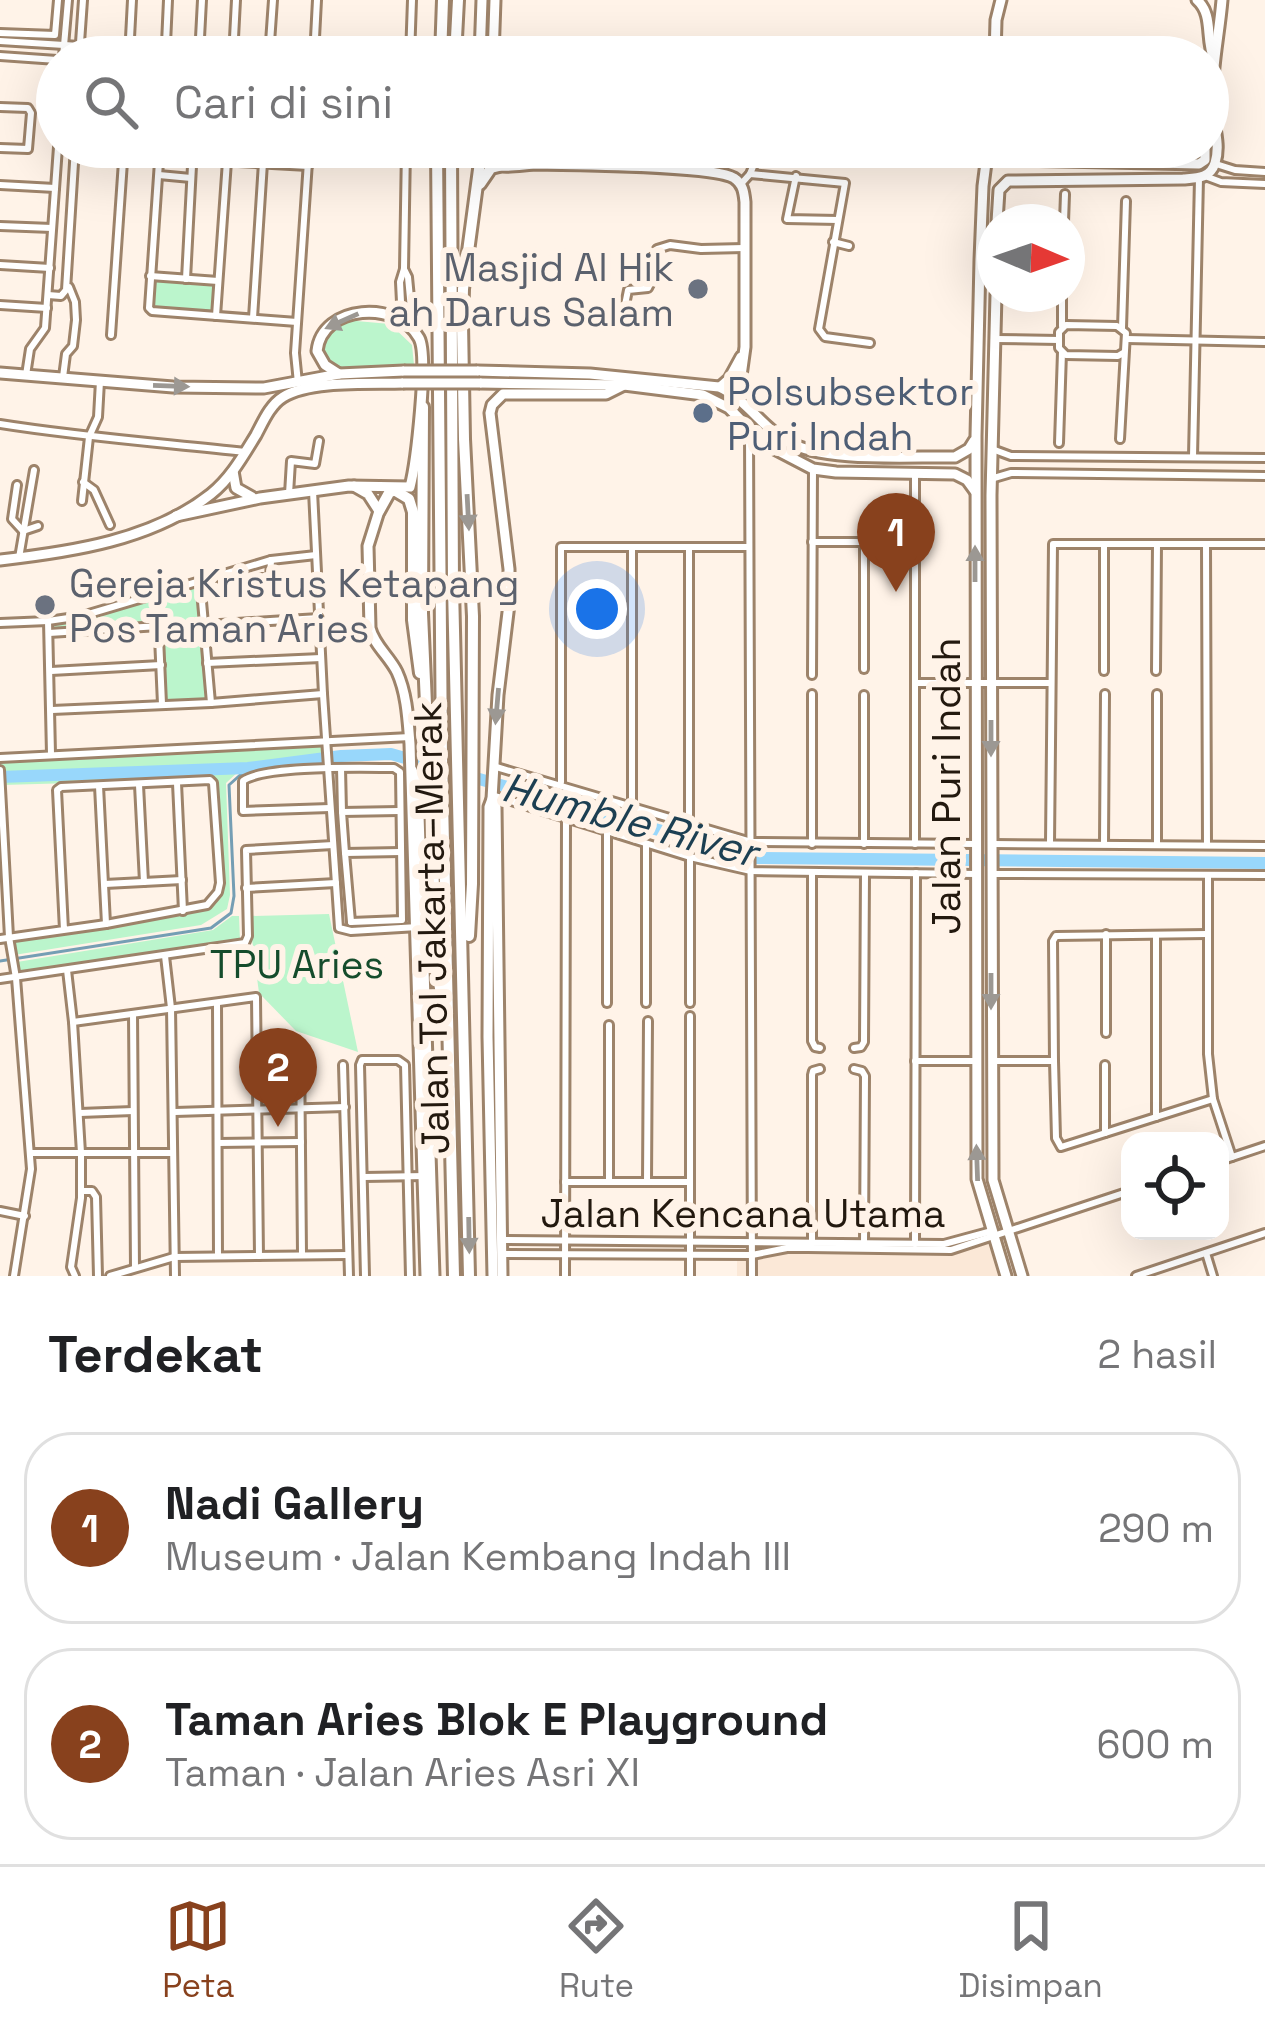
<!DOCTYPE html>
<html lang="id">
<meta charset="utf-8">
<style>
:root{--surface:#fff;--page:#f6f6f6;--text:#202124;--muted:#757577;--line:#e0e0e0;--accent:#88411d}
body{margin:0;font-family:"Space Grotesk",sans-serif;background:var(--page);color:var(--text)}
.controls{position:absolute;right:36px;bottom:36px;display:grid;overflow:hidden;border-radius:24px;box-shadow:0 12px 48px #0002}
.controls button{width:108px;height:108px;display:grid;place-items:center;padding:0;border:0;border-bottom:3px solid var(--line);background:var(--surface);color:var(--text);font:60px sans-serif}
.compass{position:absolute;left:977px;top:204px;width:108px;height:108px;border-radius:50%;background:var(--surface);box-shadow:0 12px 48px #0002;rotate:92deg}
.you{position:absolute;left:597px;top:609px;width:42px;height:42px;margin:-30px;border:9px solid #fff;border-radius:50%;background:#1a73e8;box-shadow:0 0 0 18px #1a73e833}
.badge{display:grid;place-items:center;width:78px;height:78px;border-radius:50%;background:var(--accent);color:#fff;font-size:39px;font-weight:700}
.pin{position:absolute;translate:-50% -99px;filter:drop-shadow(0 3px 6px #0008)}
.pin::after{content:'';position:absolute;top:63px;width:42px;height:36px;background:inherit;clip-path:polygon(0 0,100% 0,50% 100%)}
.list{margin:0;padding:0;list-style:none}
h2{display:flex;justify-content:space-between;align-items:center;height:156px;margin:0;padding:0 48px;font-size:51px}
h2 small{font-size:39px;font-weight:400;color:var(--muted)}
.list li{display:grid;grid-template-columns:78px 1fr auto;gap:36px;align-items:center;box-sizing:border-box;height:192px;margin:0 24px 24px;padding:0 24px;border:3px solid var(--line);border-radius:48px}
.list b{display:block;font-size:45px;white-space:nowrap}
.list p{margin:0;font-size:39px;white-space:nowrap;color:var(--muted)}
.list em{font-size:39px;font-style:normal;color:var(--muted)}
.icon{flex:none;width:66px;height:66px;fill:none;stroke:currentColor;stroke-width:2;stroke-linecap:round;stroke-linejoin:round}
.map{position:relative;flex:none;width:1265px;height:1276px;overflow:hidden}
.search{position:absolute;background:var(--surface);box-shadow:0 12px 48px #0002;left:36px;right:36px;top:36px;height:132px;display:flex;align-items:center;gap:30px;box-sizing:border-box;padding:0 42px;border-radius:66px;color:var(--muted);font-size:45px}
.sheet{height:588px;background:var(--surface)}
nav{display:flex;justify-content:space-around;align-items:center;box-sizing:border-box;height:168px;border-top:3px solid var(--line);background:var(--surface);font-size:33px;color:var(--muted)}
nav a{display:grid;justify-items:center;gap:6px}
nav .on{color:var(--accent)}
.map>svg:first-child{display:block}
</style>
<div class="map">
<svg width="1265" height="1276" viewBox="0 0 1265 1276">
<rect width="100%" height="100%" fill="#fff3e8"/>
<path fill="#fbe8d7" d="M997,1240L1009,1276H737V1250L953,1255Z"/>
<g fill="#bbf5cc">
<path d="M154,281L213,284L211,311L153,308Z"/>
<path d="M345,320L390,324L412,345L414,365L331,368L322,348L335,324Z"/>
<path d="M198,581L207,700L165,703L160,592Z"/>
<path d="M155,594L156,625L50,633L49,624L66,622Z"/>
<path d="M323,744L325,755L246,766L0,775V761Z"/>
<path d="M239,771L226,783L230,895L227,909L201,925L14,955L12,940L203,910L216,898L222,880L216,779L2,785L1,780Z"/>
<path d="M329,914L358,1052L296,1031L259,993L249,916Z"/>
<path d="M232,916H239L240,941L21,974L17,962L213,930Z"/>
</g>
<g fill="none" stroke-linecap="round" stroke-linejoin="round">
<path stroke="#759eb4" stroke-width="3" d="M0,961L211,928L231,913L234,896L229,785L248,768"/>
<path stroke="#98d7fb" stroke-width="12" d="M0,777L248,768L341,756L391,754L757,858L1265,863"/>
<defs>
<g id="minor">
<path d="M0,33L55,35L58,0"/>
<path d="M0,41L80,46"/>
<path d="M130,42L200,46"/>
<path d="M166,44L168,0"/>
<path d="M0,56L57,60"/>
<path d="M63,57L68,0"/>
<path d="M79,57L83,0"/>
<path d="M129,57L132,0"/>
<path d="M199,57L202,0"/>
<path d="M233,57L236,0"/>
<path d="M269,57L273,0"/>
<path d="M314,57L317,0"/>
<path d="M410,57L412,0"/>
<path d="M0,107L28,108L31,113L28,149L0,148"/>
<path d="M160,147L149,308L152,311L297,322"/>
<path d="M75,153L308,166"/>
<path d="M1216,164L1235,170L1265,172"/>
<path d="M750,174L845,183L819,329L825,337L870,343"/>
<path d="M159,175L191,178"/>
<path d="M796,176L787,219L838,220"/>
<path d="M1205,176L1221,182L1265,184"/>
<path d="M741,184L750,174L761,147"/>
<path d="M0,185L55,188"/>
<path d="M1064,222L1065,194"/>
<path d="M0,226L52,228"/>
<path d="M833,242L849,246"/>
<path d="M0,265L50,268"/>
<path d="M404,269L408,277L413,330"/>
<path d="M150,276L218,281"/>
<path d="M186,279L193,147"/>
<path d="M48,295L61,296L66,290L75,147"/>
<path d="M0,305L47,308"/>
<path d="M625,305L628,290L648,288C656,276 649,261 657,249L670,245L701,249L744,248"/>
<path d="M216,316L228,147"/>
<path d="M253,318L264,147"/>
<path d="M402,322L400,282L404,269L406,147"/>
<path d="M1062,326V294"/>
<path d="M1122,328L1126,201"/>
<path d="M111,335L124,147"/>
<path d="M996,339L1059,340"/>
<path d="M1127,339L1264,342"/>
<path d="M26,375L30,349L45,328L58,147"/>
<path d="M63,377L66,354L73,346L76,320L75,302L69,287"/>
<path d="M298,383L295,353L309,147"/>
<path d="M0,424C81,437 163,443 245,452"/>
<path d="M749,430L752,1276"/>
<path d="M1120,439L1126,333L1117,326L1066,325L1059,332V348L1066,355L1118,356L1123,353"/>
<path d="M1059,443L1062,352"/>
<path d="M992,449L1011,456L1265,458"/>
<path d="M1193,457L1199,178"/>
<path d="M994,478L1011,473L1265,476"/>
<path d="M83,482L94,490L110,525"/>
<path d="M17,485L12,519L23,531"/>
<path d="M313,491L323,694L339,928L351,931L418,927"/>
<path d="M289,494L291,461L315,464L319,441"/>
<path d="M82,501L89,437L98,417L100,381"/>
<path d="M23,531L38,526"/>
<path d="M812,542H915"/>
<path d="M1206,544L1207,845"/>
<path d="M19,558L34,470"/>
<path d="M220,578H270L271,560"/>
<path d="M200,579L211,703"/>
<path d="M157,592L162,704"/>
<path d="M48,621L51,754"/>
<path d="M0,623L48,621L82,616L271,560L316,555"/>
<path d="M204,625L319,618"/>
<path d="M49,633L159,626"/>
<path d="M207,663L321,658"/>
<path d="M864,669V542"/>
<path d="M51,671L161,665"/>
<path d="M1104,671V544"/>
<path d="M1156,671L1157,544"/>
<path d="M812,675L813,469"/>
<path d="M916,683H1050"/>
<path d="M1157,694V845"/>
<path d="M52,710L211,703L323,694"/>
<path d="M0,758L410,737"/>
<path d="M493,766L751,842L976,844"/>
<path d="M341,768L342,812"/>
<path d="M0,770L9,937L16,978L31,1169L14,1276"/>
<path d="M561,782V547H749"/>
<path d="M177,783L183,911"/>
<path d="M139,785L144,882"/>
<path d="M99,786L106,924"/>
<path d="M492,795L690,857L751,871L976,874"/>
<path d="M632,806V547"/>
<path d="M330,808L243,811V781C264,765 363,768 394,768L400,772L402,920L351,922"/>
<path d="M689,823V547"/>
<path d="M812,844V694"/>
<path d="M864,844V695"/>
<path d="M915,844V473"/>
<path d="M993,844L1265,846"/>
<path d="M1050,844L1053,544H1265"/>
<path d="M1104,844L1105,694"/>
<path d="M345,853L342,812L399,811"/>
<path d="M812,872V1041L815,1047L820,1048"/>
<path d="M992,874L1265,875"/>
<path d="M1208,875V1054L1213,1099L1232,1157"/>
<path d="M105,884L182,880"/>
<path d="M246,888L336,883"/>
<path d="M351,922L345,853L401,852"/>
<path d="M1156,935V1117"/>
<path d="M0,939L106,924L207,905L218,892L220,883L213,783L210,780L61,787L57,790L64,930"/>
<path d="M165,956L171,1008L175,1276"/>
<path d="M67,970L73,1022L81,1153V1198L71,1267L75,1276"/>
<path d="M0,979L245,943L248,936L246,850L333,845"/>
<path d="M217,1003L218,1256"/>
<path d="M607,1003V831"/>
<path d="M646,1003V845"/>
<path d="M690,1003V857"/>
<path d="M133,1014L135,1268"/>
<path d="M73,1022L256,997L259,1256"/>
<path d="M1106,1033V934"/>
<path d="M300,1048L302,1254"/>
<path d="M854,1048L861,1047L864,1042L865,873"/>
<path d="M915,1061H976"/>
<path d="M994,1061H1054L1053,941L1056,936L1207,934"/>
<path d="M1054,1061L1056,1138L1061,1147L1213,1099"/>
<path d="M343,1065L349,1276"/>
<path d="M854,1069L862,1071L865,1076L864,1244"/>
<path d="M175,1112L345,1107"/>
<path d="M80,1113L133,1111"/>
<path d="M1105,1133V1065"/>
<path d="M218,1143L301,1142"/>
<path d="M31,1153H172"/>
<path d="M1220,1161L1265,1146"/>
<path d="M364,1177L426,1176"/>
<path d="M565,1182H690"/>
<path d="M609,1182V1025"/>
<path d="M647,1182L648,1021"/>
<path d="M81,1191H92L96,1197L98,1276"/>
<path d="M0,1211L25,1216"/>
<path d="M502,1240L944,1244L992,1231"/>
<path d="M812,1243V1075L813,1071L820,1069"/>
<path d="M915,1244L916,873"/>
<path d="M1206,1253L1213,1276"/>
<path d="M502,1254L752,1255L787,1248H808L951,1250L1130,1191"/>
<path d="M110,1276L174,1257L348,1255"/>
<path d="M365,1276L360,1065L362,1060H398L405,1065L410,1276"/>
<path d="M565,1276L566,818"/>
<path d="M690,1276V1016"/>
<path d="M1136,1276L1265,1233"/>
</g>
<g id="major">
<path d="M1197,0C1214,15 1205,39 1214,59"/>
<path d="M480,57L482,0"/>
<path d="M493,57L495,0"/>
<path d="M995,57L996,20L1001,0"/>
<path d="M492,147L504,159L514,164"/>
<path d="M988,147L983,186L980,260L976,436L977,1179L1006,1276"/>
<path d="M995,147L1004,158L1014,160L1199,164L1205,160V147"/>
<path d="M479,151C484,158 484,161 492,164C504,169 525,164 539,164C572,165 712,165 734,178C743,184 744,192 745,202V347L738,398"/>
<path d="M997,222L999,190L1008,181L1183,179C1196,178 1210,179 1215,163C1221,144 1213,125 1212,106C1211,70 1219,36 1222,0"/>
<path d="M996,294L991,495L993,1180L1022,1276"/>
<path d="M477,371L590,374L719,387C746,399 761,426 786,441C824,463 910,456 955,457L969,449L974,441"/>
<path d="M0,373L173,387L264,388L339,374L404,371"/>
<path d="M480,383L624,385L703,395L729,408L763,443L813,469L836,472L955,474L967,480L975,491"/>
<path d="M720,387L729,379L741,357"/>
<path d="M233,471L236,488L252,497"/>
<path d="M354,486L368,494L379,511L368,546L370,628C374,645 389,656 397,672C407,694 408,720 410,744L426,1276"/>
<path d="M176,516L260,498L349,486L410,487C416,464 429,356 419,338C398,300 322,304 317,351L325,365L339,374"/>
<path d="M0,560C71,552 153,540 211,494C231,478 243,456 256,435C263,422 270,405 283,397C310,380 371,384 403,383"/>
<path d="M412,770L418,784L434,1276"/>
<path d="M492,799L496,807L502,1276"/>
<path d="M493,1276L488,1037L489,807L492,799L498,695L509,604V569L490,413L492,405L503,394H606L624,385"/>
</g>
<g id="highway">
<path d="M441,57L443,0"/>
<path d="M455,57L458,0"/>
<path d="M437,147L442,757L454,1276"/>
<path d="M451,147L453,587L469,1276"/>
<path d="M480,184L491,168L499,166"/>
<path d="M423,407L422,613L438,978L442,998L446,1005"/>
<path d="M379,511L389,493L394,490L409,499L413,512V620L420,673"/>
<path d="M469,936L472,884L473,616L464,439L462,323L463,289L482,147"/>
</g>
</defs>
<use href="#minor" stroke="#9d836a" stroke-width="12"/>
<use href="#major" stroke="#9d836a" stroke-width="15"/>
<use href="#highway" stroke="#9d836a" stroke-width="16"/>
<use href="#minor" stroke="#fff" stroke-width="6"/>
<use href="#major" stroke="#fff" stroke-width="9"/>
<use href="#highway" stroke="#fff" stroke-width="10"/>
<defs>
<g id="major-bridge">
<path d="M404,371H477"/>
<path d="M403,383H480"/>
</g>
</defs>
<use href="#major-bridge" stroke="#9d836a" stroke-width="15" stroke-linecap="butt"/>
<use href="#major-bridge" stroke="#fff" stroke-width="9"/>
</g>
<defs><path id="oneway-solid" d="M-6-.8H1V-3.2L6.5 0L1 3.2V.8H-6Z" transform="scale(3)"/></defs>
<g fill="#9c9893">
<use href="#oneway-solid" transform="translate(342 321) rotate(156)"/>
<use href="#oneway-solid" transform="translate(171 386) rotate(2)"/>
<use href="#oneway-solid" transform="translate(468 512) rotate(87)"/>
<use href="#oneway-solid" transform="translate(975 564) rotate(-90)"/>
<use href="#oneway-solid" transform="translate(497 706) rotate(95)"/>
<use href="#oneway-solid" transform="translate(991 738) rotate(90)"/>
<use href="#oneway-solid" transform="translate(991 991) rotate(90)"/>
<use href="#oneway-solid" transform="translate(977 1163) rotate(-92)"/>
<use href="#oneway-solid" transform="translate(469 1235) rotate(89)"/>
</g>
<g fill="#6b7280" stroke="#fff3e8" stroke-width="4.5">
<circle cx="698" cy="289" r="12"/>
<circle cx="45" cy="605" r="12"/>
</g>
<circle fill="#5c6f8a" stroke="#fff3e8" stroke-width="4.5" cx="703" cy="413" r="12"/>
<g text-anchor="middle" stroke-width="12" stroke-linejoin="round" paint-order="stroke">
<g font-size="39" fill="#5b616d" stroke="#fff3e8" text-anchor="end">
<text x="674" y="281">Masjid Al Hik<tspan x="674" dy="45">ah Darus Salam</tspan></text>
<text x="69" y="597" text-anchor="start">Gereja Kristus Ketapang<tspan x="69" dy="45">Pos Taman Aries</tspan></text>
</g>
<g font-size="39" fill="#4e5e75" stroke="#fff3e8" text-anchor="start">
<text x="727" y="405">Polsubsektor<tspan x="727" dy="45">Puri Indah</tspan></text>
</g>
<g font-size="39" fill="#23190f" stroke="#fff3e8">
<text transform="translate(946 786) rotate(-90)" y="14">Jalan Puri Indah</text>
<text transform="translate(431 928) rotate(-91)" y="14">Jalan Tol Jakarta–Merak</text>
<text x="743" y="1227">Jalan Kencana Utama</text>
</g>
<g font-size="39" fill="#154c2c" stroke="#fff3e8">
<text x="297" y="978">TPU Aries</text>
</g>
<g font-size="42" font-style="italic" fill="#1c3f52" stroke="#fff3e8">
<text transform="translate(630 819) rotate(15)" y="15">Humble River</text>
</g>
</g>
</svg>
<div class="controls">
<button><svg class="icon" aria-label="locate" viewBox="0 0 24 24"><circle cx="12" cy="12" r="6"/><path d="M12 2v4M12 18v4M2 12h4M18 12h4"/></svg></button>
</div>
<svg class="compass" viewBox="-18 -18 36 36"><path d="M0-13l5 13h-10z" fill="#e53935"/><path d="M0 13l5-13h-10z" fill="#757577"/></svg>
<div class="you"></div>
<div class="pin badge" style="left:896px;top:592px">1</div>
<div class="pin badge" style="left:278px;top:1127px">2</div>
<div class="search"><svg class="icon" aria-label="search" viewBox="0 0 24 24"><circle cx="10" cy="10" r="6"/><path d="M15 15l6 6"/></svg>Cari di sini</div>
</div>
<section class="sheet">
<h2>Terdekat<small>2 hasil</small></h2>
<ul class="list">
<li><span class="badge">1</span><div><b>Nadi Gallery</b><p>Museum · Jalan Kembang Indah III</p></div><em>290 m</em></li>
<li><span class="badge">2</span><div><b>Taman Aries Blok E Playground</b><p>Taman · Jalan Aries Asri XI</p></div><em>600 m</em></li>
</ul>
</section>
<nav>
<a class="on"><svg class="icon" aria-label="map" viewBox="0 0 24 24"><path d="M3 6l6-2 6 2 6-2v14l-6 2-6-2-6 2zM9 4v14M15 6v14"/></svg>Peta</a>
<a><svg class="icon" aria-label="directions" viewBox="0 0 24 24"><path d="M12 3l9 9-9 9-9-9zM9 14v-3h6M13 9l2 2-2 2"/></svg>Rute</a>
<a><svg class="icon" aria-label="saved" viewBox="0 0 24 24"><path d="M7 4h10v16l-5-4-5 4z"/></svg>Disimpan</a>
</nav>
